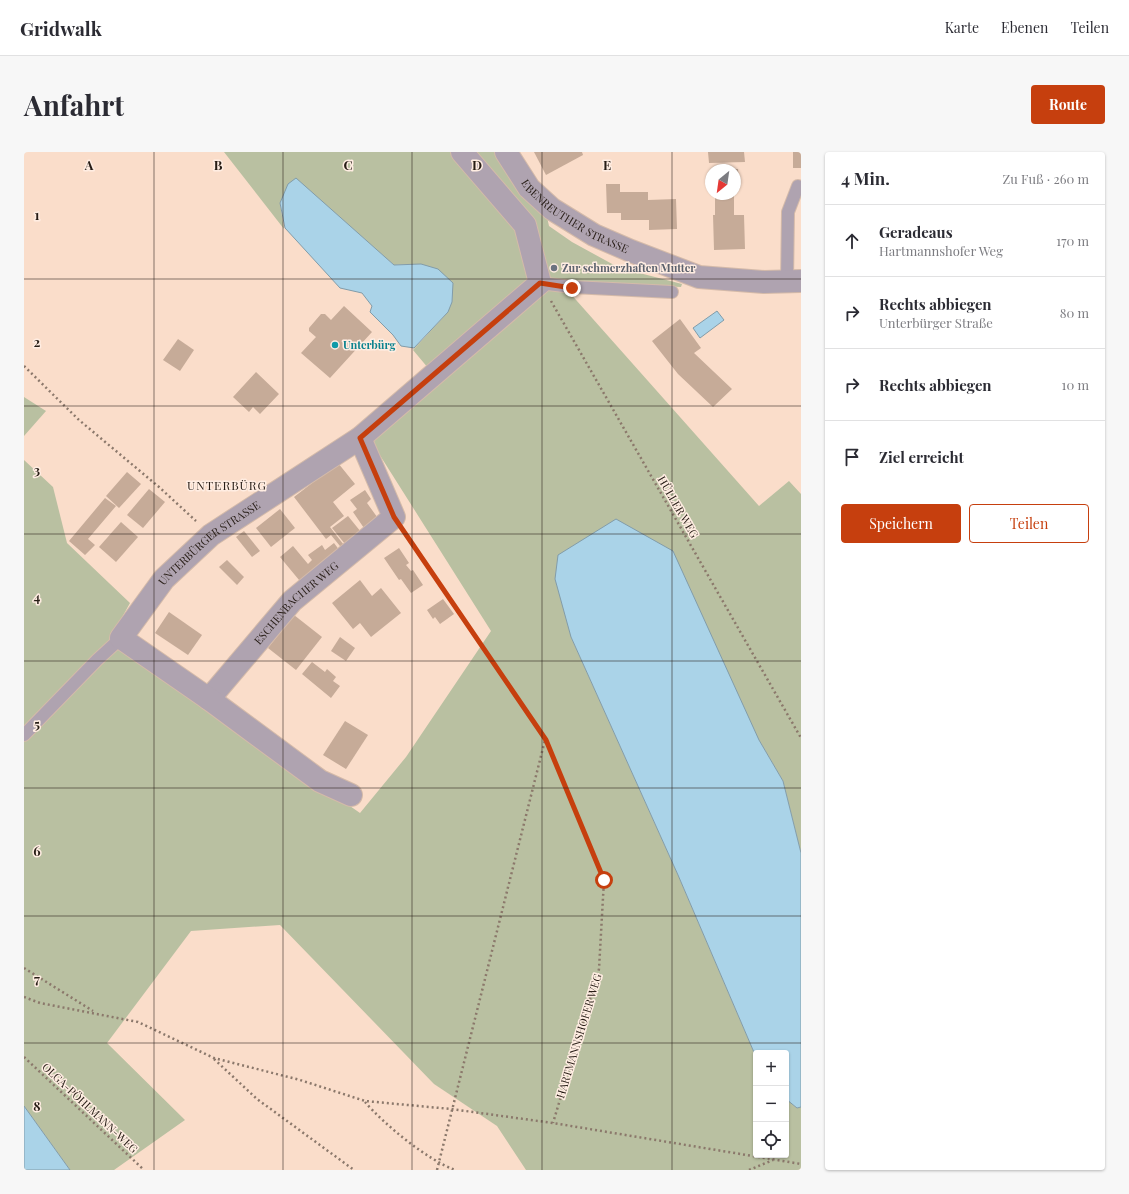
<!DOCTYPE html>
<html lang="de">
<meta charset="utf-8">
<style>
:root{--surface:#fff;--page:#f7f7f7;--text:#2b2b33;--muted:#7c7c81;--line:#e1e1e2;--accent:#c63f0e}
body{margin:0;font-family:"Playfair Display",serif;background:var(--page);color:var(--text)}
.controls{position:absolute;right:12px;bottom:12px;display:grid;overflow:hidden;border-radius:4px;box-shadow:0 1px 3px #0004}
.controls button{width:36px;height:36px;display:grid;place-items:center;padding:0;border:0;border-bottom:1px solid var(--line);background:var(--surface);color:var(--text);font:20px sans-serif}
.compass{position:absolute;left:681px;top:12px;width:36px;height:36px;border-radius:50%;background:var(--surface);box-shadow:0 1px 3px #0004;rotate:209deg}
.stop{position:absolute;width:12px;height:12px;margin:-9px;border:3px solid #c63f0e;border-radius:50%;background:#fff}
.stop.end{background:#c63f0e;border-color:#fff;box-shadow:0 1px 4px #0008}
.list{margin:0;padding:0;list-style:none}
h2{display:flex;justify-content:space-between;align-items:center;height:52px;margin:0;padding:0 16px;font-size:17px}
h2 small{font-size:13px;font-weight:400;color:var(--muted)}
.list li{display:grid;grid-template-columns:26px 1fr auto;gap:12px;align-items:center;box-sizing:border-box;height:72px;padding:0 16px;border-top:1px solid var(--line)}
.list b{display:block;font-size:15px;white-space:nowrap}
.list p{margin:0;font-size:13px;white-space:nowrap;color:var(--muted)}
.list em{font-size:13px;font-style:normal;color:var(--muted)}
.actions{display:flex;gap:8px;padding:12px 16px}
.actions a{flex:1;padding:9px 0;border:1px solid var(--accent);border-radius:4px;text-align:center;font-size:14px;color:var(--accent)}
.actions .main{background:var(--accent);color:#fff}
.icon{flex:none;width:22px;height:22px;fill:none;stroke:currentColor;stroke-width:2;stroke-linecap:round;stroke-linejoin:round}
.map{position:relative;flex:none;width:777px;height:1018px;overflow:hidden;border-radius:4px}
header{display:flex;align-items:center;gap:24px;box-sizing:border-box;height:56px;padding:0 20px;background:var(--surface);border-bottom:1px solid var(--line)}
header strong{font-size:19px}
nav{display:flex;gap:22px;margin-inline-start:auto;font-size:14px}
.intro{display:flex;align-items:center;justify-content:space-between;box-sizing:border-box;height:96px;padding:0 24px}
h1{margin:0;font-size:28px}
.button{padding:10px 18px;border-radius:4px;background:var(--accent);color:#fff;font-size:14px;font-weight:700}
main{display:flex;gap:24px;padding:0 24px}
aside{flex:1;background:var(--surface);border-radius:4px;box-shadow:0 1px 3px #0004}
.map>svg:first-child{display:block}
</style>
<header>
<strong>Gridwalk</strong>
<nav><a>Karte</a><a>Ebenen</a><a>Teilen</a></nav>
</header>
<div class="intro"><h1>Anfahrt</h1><a class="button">Route</a></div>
<main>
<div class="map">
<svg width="777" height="1018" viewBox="0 0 777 1018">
<rect width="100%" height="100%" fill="#faddca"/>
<g fill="#b9c0a1">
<path d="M200,0H445L476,28L453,0H472L523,65L525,74L548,90L590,113L600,117L658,132L657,135L553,130L543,128L537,131L735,354L765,329L777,342V701L759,629L735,588L547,485L654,723L732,905V1003H762V947L773,956L777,955V1018H502L473,974L410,932L256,773L167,779L83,891L161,968L90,1018H46L0,954V308L29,335L43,391L106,451L86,487L336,661L382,605L467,479L345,286L415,229L389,198L424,160L397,112L370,113L272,27L256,51L260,77Z"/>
<path d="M0,245L22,259L0,284Z"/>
</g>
<g fill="#aad3e8" stroke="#829ca9">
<path d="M272,26L370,113L397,112L414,117L429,131L428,150L424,160L390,196L377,194L369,183L346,160L348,154L338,141L316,136L261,76L256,51L264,32Z"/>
<path d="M693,159L700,168L676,186L669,176Z"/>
<path d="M592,367L649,399L735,588L759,629L777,701V955L773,956L762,947V901H732V905L654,723L547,485L531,427L534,403Z"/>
<path d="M0,954L46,1018H0Z"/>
</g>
<g fill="#c6ab98">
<path d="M510,0H558L559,3L522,23Z"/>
<path d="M684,0H720L721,10L685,11Z"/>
<rect x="769" y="0" width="8" height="16"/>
<path d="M711,17H714L715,33H711Z"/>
<path d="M582,32H596V40H624V48L652,47L653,77L625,78V68H597V61H583Z"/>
<path d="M691,42H710V63H720L721,97L690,98L689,63H691Z"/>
<path d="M320,154L348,180L306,226L277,201L292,185L285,179V176L297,162H301L307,168Z"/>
<path d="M656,167L677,196L670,201L708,237L689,255L654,222L628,189Z"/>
<path d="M154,187L170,198L156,219L139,208Z"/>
<path d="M232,220L255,242L236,262L229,255L225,260L209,245Z"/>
<path d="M314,311L331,332L309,350L320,364L306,375L323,397L320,399L307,383L302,387L270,345Z"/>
<path d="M103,320L117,332L95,356L82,344Z"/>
<path d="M125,337L141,350L119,376L103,363Z"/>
<path d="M341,338L347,347L343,351L356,369L342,379L329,360L333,357L326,348Z"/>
<path d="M81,346L92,354L64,387L71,393L61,403L45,389Z"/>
<path d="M256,357L271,376L247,395L232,376Z"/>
<path d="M324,364L337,380L321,392L308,376Z"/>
<path d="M97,370L114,385L92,410L75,395Z"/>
<path d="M220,379L236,399L228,405L212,385Z"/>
<path d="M310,391L319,403L280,434L256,405L269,394L284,412L288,408L284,403L298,393L301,398Z"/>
<path d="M375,396L385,411L382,413L387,419L389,418L399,433L387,441L377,427L375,428L360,406Z"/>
<path d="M203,408L220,425L213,433L195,415Z"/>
<path d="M336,428L348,444L357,436L377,461L347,485L336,471L329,477L308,451Z"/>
<path d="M419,447L430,462L416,472L411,465L409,467L403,458Z"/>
<path d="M145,460L178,483L164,503L131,481Z"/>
<path d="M270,463L298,485L272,518L244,496Z"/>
<path d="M316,485L331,496L322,509L307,499Z"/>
<path d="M288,510L301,520L303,517L312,525L309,529L316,534L307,546L278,522Z"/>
<path d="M321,569L344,583L322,617L299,603Z"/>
</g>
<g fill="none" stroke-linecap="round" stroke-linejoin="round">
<defs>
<g id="lane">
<path d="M763,130L764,60L774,34"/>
<path d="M516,131L548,135L648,140"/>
<path d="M0,583L73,508L97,486"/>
</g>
<g id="street">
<path id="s1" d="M482,0L505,36L528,57L570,83L607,99L675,125L740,130L777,129"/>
<path id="s2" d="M185,547L268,449L370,365L336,286"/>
<path id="s3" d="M327,643L296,629L185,547L97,486L140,427L187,383L336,286L516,131L501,73L438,0"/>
</g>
</defs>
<use href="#lane" stroke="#d4baa9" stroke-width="14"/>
<use href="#street" stroke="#d4baa9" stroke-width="24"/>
<g stroke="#8b786b" stroke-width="2.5" stroke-dasharray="2 3" stroke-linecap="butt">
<path d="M527,149L777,586"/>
<path d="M0,214L55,268L135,335L172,369"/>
<path d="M381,382L522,588L580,728L575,817L529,971"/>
<path d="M0,816L69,859"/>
<path d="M0,845L16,851L114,870L190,906L276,928L341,949L427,957L529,971L777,1012"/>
<path d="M0,905L120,1018"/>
<path d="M190,907L233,947L330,1018"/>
<path d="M341,950C361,973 402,1007 431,1018"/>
<path d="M413,1018L521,588"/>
<path d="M725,1018L749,1008"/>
</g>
<use href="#lane" stroke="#afa3b0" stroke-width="12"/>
<use href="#street" stroke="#afa3b0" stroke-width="22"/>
</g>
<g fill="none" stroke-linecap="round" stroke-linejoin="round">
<path stroke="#c63f0e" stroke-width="5" d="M548,136L516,131L336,286L370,365L522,588L580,728"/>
</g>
<path fill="none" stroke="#261c15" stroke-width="1" stroke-opacity="0.55" d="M130,0V1018M259,0V1018M388,0V1018M518,0V1018M648,0V1018M0,127H777M0,254H777M0,382H777M0,509H777M0,636H777M0,764H777M0,891H777"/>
<circle fill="#6b7280" stroke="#ffede2" stroke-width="1.5" cx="530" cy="116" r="4"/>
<circle fill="#0f9aa8" stroke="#ffede2" stroke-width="1.5" cx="311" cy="193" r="4"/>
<g text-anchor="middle" stroke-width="3" stroke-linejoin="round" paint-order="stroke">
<g font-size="11" fill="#261c15" stroke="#ffede2">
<text dy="4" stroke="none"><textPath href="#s1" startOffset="97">EBENREUTHER STRASSE</textPath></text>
<text transform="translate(654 355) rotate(60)" y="4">HÜLLER WEG</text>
<text dy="4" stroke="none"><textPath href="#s3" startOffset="410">UNTERBÜRGER STRASSE</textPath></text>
<text dy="4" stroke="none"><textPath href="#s2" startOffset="130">ESCHENBACHER WEG</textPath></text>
<text transform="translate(555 884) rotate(-73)" y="4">HARTMANNSHOFER WEG</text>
<text transform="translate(66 956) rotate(43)" y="4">OLGA-PÖHLMANN-WEG</text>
</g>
<g font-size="11" font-weight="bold" fill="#5b616d" stroke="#ffede2" text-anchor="start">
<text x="538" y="120">Zur schmerzhaften Mutter</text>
</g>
<g font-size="11" font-weight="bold" fill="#0d838f" stroke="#ffede2" text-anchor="start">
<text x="319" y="197">Unterbürg</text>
</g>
<g font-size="12" letter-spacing="1" fill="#261c15" stroke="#ffede2">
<text x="203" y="338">UNTERBÜRG</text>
</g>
</g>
<g font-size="13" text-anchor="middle" font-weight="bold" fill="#261c15" stroke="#ffede2" stroke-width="3" stroke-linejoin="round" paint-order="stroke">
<text x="65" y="18">A</text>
<text x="194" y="18">B</text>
<text x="324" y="18">C</text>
<text x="453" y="18">D</text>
<text x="583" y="18">E</text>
<text x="13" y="68">1</text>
<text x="13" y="195">2</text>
<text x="13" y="323">3</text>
<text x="13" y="450">4</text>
<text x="13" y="577">5</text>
<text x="13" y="704">6</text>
<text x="13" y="832">7</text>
<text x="13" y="959">8</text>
</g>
</svg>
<div class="controls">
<button>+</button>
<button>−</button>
<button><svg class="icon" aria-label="locate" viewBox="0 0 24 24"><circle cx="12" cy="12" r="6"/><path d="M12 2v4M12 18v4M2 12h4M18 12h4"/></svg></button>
</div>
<svg class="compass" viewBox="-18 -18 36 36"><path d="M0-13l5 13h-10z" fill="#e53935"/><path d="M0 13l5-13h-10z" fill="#7c7c81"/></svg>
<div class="stop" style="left:580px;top:728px"></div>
<div class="stop end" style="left:548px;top:136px"></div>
</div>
<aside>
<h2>4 Min.<small>Zu Fuß · 260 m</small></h2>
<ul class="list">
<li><svg class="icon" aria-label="ahead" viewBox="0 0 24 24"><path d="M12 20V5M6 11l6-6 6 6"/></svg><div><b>Geradeaus</b><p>Hartmannshofer Weg</p></div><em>170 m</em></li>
<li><svg class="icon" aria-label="right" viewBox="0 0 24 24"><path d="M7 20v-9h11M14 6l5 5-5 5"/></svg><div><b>Rechts abbiegen</b><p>Unterbürger Straße</p></div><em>80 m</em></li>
<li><svg class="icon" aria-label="right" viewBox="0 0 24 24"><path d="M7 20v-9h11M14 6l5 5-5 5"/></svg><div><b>Rechts abbiegen</b></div><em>10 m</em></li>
<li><svg class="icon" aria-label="arrive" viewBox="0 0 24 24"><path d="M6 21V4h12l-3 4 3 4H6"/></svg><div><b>Ziel erreicht</b></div></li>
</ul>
<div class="actions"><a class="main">Speichern</a><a>Teilen</a></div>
</aside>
</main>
